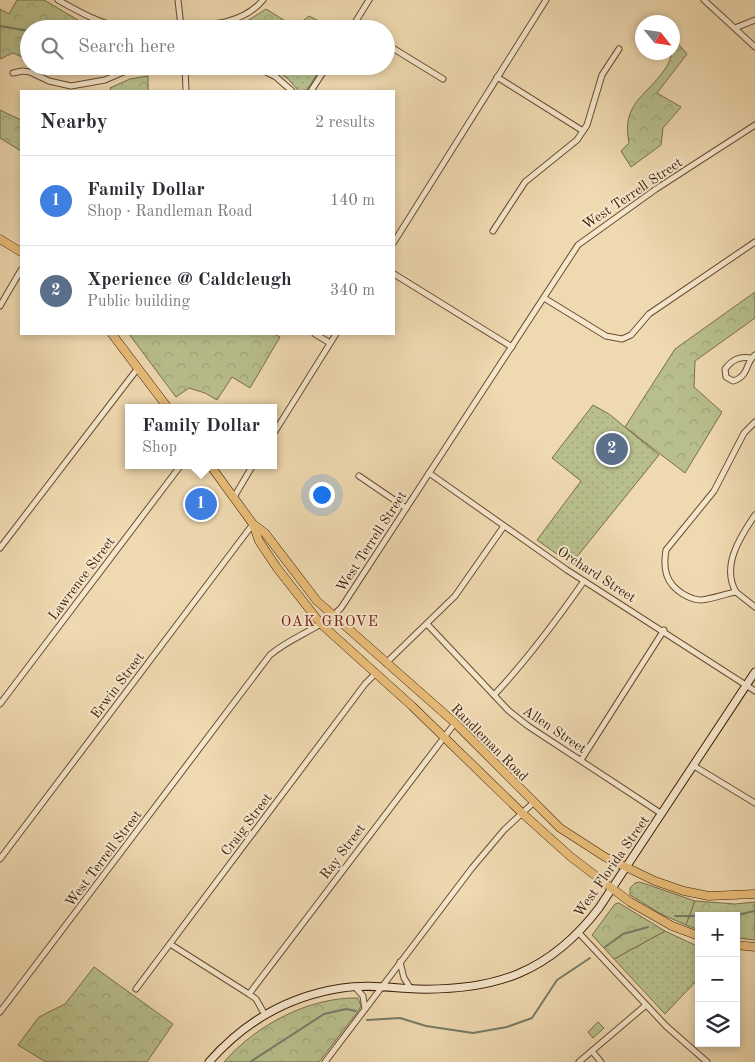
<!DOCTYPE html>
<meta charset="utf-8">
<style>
:root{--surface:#fff;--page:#f7f7f7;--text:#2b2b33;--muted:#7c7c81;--line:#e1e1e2;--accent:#8f2418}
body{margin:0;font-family:"Old Standard TT",serif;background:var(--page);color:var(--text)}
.controls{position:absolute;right:15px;bottom:15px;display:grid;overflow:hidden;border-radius:0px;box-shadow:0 2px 8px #0003}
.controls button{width:45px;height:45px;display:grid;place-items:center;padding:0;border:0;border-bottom:1px solid var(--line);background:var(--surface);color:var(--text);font:25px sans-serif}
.compass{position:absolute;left:635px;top:15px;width:45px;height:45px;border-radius:50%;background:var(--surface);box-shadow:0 2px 8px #0003;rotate:120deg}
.you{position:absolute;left:321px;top:494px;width:18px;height:18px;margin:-12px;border:4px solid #fff;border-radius:50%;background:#1a73e8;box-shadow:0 0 0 8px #1a73e833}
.badge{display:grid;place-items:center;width:32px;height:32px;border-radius:50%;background:var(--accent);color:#fff;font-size:16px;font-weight:700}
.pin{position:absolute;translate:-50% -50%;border:2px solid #fff;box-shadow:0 1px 5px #0006}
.popup{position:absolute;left:125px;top:404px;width:152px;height:65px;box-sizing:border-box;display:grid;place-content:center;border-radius:0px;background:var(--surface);filter:drop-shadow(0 1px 4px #0005);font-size:16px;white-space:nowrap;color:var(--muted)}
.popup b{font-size:19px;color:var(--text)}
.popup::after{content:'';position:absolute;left:50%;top:100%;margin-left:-10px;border:10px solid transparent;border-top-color:var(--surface)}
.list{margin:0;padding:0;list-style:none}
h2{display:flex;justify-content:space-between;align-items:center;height:65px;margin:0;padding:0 20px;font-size:21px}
h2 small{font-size:16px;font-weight:400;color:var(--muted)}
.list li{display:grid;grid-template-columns:32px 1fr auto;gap:15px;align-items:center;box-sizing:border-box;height:90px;padding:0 20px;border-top:1px solid var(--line)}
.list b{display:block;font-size:19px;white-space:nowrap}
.list p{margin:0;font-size:16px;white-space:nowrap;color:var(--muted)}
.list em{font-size:16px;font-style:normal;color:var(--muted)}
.icon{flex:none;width:28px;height:28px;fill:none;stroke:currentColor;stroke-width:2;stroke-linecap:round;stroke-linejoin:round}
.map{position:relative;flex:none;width:755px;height:1062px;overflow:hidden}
.search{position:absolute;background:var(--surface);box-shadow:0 2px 8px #0003;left:20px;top:20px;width:375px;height:55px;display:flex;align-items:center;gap:12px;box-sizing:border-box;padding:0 18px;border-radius:28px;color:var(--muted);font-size:19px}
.panel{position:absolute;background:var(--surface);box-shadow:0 2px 8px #0003;left:20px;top:90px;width:375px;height:245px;border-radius:0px}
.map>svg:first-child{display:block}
</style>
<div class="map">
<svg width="755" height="1062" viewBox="0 0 755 1062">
<defs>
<pattern id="grass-dots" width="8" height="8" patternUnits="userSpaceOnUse" patternTransform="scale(1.25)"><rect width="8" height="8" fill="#b8bf8c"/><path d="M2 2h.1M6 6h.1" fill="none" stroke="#9fa477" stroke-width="1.8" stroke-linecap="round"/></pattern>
<pattern id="forest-crowns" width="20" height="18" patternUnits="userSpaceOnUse" patternTransform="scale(1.25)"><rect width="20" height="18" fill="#b8bf8c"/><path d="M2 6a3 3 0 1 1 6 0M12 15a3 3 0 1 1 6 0" fill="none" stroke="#9fa477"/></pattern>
</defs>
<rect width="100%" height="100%" fill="#efd9b0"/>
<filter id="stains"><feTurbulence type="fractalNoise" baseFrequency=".004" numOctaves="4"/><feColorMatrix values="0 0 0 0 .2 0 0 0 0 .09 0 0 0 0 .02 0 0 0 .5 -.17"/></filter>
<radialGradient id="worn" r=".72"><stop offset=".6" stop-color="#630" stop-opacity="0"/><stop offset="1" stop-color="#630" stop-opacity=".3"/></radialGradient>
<g fill="url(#grass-dots)" stroke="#7a6e4a">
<path d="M268,66H322L307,90L299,91L287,78Z"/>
<path d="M593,405L609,414L659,455L571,564L537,540L581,481L552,458Z"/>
<path d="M640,882L695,901L686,925L661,914L630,895V888L635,883Z"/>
<path d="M665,931L699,947V978L665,1014L614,959Z"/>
</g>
<g fill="url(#forest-crowns)" stroke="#7a6e4a">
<path d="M17,0H44L83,23L98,29H29V60L13,53L0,59V9L9,14Z"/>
<path d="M266,9L295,27L309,16L329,26L347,27L346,29H224L241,25Z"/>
<path d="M676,41L687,54L657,93L681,107L663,128L661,145L631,167L621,151L629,143C621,103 646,97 665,69C671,61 672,50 676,41Z"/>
<path d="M43,66H121C90,76 73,79 43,66Z"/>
<path d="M148,76V91H111L110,88L130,79Z"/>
<path d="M0,110L21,120V151L0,138Z"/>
<path d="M755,292V318L695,361L694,387L722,412L685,473L625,427L675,349Z"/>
<path d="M129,334H274L280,337L250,388L232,377L217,400L205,393L189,388L176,397Z"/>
<path d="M695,901L735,904L755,902V940L736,938V916H699V930L686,925Z"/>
<path d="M619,903L665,931L614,959L592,935L615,904Z"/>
<path d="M94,967L173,1024L147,1062H46L18,1045L39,1017L65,1004Z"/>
<path d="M358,998L361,1006L359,1010L319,1062H224C256,1025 309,997 358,998Z"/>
</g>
<path fill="#b8bf8c" stroke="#7a6e4a" d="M598,1022L604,1028L593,1038L588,1032Z"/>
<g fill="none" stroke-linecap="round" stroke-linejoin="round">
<g stroke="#757c67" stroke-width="2">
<path d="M0,26L29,31"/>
<path d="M675,916H699"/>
<path d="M731,916L755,911"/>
<path d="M605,947L623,934L648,927"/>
<path d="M367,1020L400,1018L426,1026L473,1033L507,1027L532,1018L557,980L590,958"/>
<path d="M250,1062L324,1014L346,1009L356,1011"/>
</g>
<defs>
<g id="minor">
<path d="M58,0C81,13 101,24 127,29"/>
<path d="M178,0L181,27"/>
<path d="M704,0L755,47"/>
<path d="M354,24L363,29"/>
<path d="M735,28L755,20"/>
<path d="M155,29C191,24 237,31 263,0"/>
<path d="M351,29L369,0"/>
<path d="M386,44L443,79"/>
<path d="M185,66L186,91"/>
<path d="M254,66L276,77L292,91"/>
<path d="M13,73L22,71L30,72L49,81L71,86L105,80L128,70L194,66"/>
<path d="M497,77L583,131"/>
<path d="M311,91L327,66"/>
<path d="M493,231L525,182L577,140L587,125L602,75L619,49"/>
<path d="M394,242L546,0"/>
<path d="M394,274L512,347"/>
<path d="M544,298L606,336L622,339L631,335L649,314L755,242"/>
<path d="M0,306L21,270"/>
<path d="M315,334L330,343"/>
<path d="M751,358C739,356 732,360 725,369L726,377L733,381C750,376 745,362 755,355"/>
<path d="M755,422L744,433L714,491L666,550C663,568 665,583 683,594C688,597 694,600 701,600C713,599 724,594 736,592L755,607"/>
<path d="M274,433L336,334"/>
<path d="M429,473L567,570L755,691"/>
<path d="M359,476L406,508"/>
<path d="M234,497L253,465"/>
<path d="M0,548L138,368"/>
<path d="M736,592C721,566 740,537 755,515"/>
<path d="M427,624L509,711L528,726L662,814"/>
<path d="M386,663L455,596L504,526"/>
<path d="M494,695C528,659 556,621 584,581"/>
<path d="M0,704L181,465"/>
<path d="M581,760L664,630"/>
<path d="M694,766L755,803"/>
<path d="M0,859L253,524"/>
<path d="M579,933L666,1026L707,1062"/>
<path d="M170,944L249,994L256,999L265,1015"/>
<path d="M400,962L404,978L411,989"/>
<path d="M355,987L363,996L365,1009"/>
<path d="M136,989L365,684L375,674"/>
<path d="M249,994L455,723"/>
<path d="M0,1012L270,655C292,636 321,629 341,608L578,245L656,189L755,125"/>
<path d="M592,1051L601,1062"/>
<path d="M325,1062L472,868L504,830L533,803"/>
<path d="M579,1062L646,1005"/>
</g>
<path id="secondary" d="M209,1062C244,1022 289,996 342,988C367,984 392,988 417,989C496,991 550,972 599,908L755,672"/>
<g id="primary">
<path d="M0,239L21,252"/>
<path d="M112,334L168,408"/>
<path d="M210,465L253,524L259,541L277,568L321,624L412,706L522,813L571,857L630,902L672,926L699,936"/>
<path d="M253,524L265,533L317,601L455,723L560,828L605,857L655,881L684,891L709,896L755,894"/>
<path d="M736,945L755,947"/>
</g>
</defs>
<use href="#minor" stroke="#694d32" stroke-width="7"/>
<use href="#secondary" stroke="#3c1e08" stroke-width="9"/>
<use href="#primary" stroke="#3c1e08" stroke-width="9"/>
<use href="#minor" stroke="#f5e6cc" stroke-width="5"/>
<use href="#secondary" stroke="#f5e6cc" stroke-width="7"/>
<use href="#primary" stroke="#e8bc78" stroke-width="8"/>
</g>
<g text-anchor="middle" stroke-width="4" stroke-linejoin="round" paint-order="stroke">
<g font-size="14" fill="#3c1e08" stroke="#f5e6cc">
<text transform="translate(632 193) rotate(-34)" y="5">West Terrell Street</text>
<text transform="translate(371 541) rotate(-57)" y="5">West Terrell Street</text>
<text transform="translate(597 574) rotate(33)" y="5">Orchard Street</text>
<text transform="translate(81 578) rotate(-53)" y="5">Lawrence Street</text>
<text transform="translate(117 685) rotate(-53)" y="5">Erwin Street</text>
<text transform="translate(555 729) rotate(34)" y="5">Allen Street</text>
<text transform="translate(490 742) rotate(45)" y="5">Randleman Road</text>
<text transform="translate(246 824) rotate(-53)" y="5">Craig Street</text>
<text transform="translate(342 851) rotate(-53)" y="5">Ray Street</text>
<text transform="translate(103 858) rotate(-53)" y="5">West Terrell Street</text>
<text transform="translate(611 866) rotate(-55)" y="5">West Florida Street</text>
</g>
<g font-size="15" letter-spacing="1" fill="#7a1f14" stroke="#f5e6cc">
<text x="330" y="626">OAK GROVE</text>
</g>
</g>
<rect width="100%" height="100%" filter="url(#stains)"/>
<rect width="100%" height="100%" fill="url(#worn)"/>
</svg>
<div class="controls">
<button>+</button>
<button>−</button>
<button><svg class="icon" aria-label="layers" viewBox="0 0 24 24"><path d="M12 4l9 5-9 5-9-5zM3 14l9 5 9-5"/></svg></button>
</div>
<svg class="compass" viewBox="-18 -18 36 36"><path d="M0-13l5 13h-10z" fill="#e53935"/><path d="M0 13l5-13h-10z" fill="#7c7c81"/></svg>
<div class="you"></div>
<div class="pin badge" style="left:201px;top:504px;background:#3f7fe0">1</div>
<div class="popup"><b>Family Dollar</b>Shop</div>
<div class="pin badge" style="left:612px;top:449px;background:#5c6f8a">2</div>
<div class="search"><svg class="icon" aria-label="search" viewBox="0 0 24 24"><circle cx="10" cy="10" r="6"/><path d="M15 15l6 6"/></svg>Search here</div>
<section class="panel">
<h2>Nearby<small>2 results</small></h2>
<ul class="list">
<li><span class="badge" style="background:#3f7fe0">1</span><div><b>Family Dollar</b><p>Shop · Randleman Road</p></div><em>140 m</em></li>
<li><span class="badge" style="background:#5c6f8a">2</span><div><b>Xperience @ Caldcleugh</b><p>Public building</p></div><em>340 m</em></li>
</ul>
</section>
</div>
